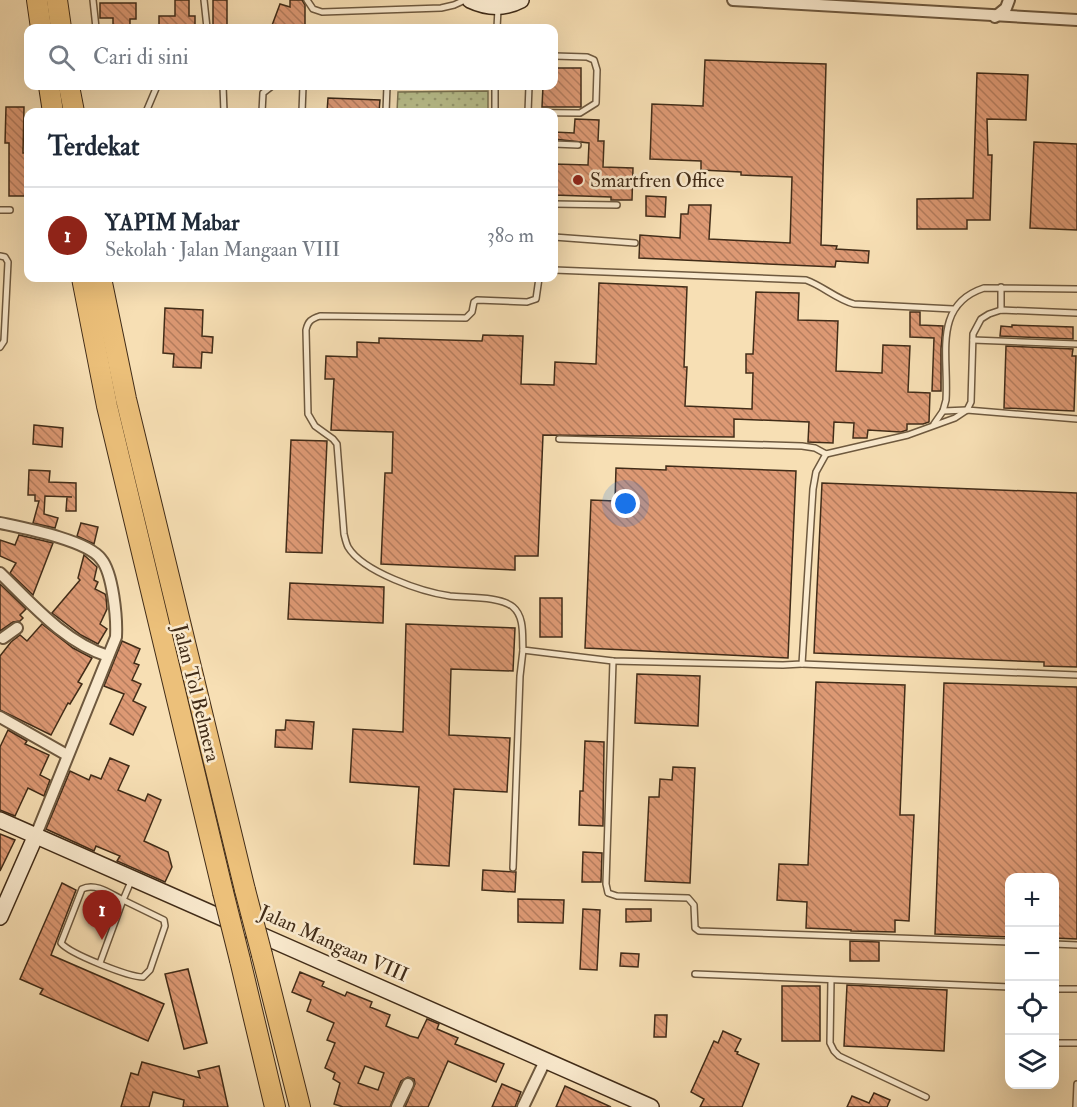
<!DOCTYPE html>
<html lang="id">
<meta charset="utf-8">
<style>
:root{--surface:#fff;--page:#f2f2f3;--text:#1f2937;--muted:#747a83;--line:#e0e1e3;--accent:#8f2418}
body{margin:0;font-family:"IM FELL Double Pica",serif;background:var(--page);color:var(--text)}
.controls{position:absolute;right:18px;bottom:18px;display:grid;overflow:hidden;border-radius:12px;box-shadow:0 6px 24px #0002}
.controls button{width:54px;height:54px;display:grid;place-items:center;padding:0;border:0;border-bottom:2px solid var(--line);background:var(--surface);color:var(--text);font:30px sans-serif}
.you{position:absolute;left:626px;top:504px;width:21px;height:21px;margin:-15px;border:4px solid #fff;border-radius:50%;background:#1a73e8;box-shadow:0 0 0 9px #1a73e833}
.badge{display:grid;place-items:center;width:39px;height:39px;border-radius:50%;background:var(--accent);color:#fff;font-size:20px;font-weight:700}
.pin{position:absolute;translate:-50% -50px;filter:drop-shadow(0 2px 3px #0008)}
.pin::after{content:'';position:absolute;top:32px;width:21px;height:18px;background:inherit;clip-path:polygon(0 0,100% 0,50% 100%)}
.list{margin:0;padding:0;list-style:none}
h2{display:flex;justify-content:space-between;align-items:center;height:78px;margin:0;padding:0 24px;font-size:26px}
h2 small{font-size:20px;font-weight:400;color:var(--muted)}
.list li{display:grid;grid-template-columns:39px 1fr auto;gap:18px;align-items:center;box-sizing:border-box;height:96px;padding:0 24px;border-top:2px solid var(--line)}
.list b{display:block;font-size:22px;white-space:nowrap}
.list p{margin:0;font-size:20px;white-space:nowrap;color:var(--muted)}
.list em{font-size:20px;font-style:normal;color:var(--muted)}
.icon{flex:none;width:33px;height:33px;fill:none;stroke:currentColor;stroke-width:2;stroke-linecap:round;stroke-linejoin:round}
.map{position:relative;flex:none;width:1077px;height:1107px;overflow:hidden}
.search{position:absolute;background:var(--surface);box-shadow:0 6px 24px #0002;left:24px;top:24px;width:534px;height:66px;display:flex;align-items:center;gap:15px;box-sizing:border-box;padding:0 21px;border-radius:12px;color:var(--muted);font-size:22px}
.panel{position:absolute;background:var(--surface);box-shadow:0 6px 24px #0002;left:24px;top:108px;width:534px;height:174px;border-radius:12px}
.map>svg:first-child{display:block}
</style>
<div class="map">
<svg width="1077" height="1107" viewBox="0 0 1077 1107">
<defs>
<pattern id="grass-dots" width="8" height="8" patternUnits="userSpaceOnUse" patternTransform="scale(1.5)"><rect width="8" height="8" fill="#bec18c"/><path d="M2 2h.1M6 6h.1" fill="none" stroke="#9c9d71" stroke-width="1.8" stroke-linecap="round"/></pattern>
<pattern id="building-back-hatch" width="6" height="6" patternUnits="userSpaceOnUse" patternTransform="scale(1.5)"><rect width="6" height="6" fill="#dd9974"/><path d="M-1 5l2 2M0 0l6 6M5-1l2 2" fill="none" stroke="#b57d5e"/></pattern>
</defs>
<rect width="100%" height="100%" fill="#f7dfb4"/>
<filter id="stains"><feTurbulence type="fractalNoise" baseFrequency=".00333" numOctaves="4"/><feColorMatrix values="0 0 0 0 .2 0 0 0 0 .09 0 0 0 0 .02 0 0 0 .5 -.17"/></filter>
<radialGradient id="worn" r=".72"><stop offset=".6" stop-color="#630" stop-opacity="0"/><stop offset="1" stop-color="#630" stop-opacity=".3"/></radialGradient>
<path fill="url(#grass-dots)" stroke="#807652" stroke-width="1.5" d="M488,91V112H397L398,92Z"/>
<g fill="url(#building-back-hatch)" stroke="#412c18" stroke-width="1.5" fill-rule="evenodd">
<path d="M175,0H189V16H195V28H159V16H175Z"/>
<rect x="213" y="0" width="14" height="26"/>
<path d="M290,0H302L305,5V28H271L280,4L290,7Z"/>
<path d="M100,3H136V19H130V28H113V18H100Z"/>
<path d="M705,60L826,64L821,245L837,246L836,249L869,251L868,263L836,261L835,267L639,258L640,235L680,238L681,214H688L689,205H711L709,239L790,243L792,177L741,175V172L701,170V161L650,159L652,104L703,106Z"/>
<path d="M554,68H581V107H542L543,86H554Z"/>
<path d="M977,73L1028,75L1026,120L987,119L988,155H992L990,220H967V229H917V199L973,198Z"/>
<path d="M328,98L380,100L379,112H327Z"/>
<path d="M6,107H24L23,153H26L25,176H28V196H9V143H5Z"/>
<path d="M575,119L599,120L598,141H604L603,167L633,168L632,200H611V197L554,195V164L588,165L589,143L554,139V132L574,133Z"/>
<path d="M1034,142L1077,144V230L1030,228Z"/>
<path d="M646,196L666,197L665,217L646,216Z"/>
<path d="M599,283L687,287L684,367H687L685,406L752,409L753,373H746V354H753L756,292L799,293L798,320L838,321L836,371L882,373L883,345L910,346L908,392L930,393L929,422L923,424H907V430L901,432L868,430L867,438H853L854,423L834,422L833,443L808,442L809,422L734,419V437L543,435L538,556H515V570L381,564L385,473H392L393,432L331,430L334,379H325L326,356L357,357V342L379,343V338L482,341L483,335L523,336L521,384L554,385L555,362L596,364Z"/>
<path d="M165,308L203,310L202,336L213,337L212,353L202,352L201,368L173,367L174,354L163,353Z"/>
<path d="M910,312H920V325L943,326L941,349V391H932L934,338L910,337Z"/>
<path d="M1012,325L1073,327V339L1000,336L1001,326L1012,327Z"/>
<path d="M1006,346L1073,349L1072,356H1076L1074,411L1004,408Z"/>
<path d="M34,425L63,428L62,447L33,444Z"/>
<path d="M291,440L327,441L322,553L286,552Z"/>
<path d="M666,466L796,471L788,658L585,648L591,500L615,501L616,468L666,470Z"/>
<path d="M29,470L50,471L49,482L76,483V511H66L67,497H72L45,496L44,514L58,518L55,528L33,523L39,501H35V495H28Z"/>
<path d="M822,483L1077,493V667L1044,666V662L814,653Z"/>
<path d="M81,523L98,527L94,544L77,536Z"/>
<path d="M19,535L53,543L33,595L10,573L16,563L0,556V540L15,545Z"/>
<path d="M84,555L97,567L94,580L98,582L95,589L105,594L106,597L107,609L100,624L107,629L98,644L81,635L52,613L80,580L78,578Z"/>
<path d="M290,583L384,587L383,623L288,619Z"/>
<path d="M0,584L26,609L20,615L23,618L20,621L13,622L0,631Z"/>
<rect x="540" y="598" width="22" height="39"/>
<path d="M42,624L73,648L92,658L78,682L82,684L70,704L68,703L51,735L0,710V656L11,642L20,635L27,641Z"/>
<path d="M406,624L515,628L513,671L451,669L449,735L510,738L507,792L454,789L449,866L414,864L419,787L350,782L353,729L403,732Z"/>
<path d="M122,641L140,649L134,663L139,665L132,680L141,684L133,701L146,707L133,735L110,724L124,694L104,686Z"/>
<path d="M637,674L700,676L698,726L635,723Z"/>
<path d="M816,682L905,685L900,815H914L909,921L895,920V932L851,931V930L806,928L807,902L777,900L779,864L808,865Z"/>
<path d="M944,683L1077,687V939L1054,938V878H1010V937L935,934Z"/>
<path d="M286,720L314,722L312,749L275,747L276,730H285Z"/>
<path d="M8,730L27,741L25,744L49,755L40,775L50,780L44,796L28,788L15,816L0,810V747Z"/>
<path d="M585,741L604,742L603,826L579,825L580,791H583Z"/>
<path d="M110,758L129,766L118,790L145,801L148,794L161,800L144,841L168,852L172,867L165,882L117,861L120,856L96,846L94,851L46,829L70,771L89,780L91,775L101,779Z"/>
<path d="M673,767L695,768L690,883L645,881L649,797H659L660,779L672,780Z"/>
<path d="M0,834L15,840L0,871Z"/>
<path d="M583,852L602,853L601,882H582Z"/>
<path d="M483,870L516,872L515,892L482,890Z"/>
<path d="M62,883L76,890L51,955L164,1004L148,1041L40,994L43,989L20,979Z"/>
<path d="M518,899L564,900L563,923L518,922Z"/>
<path d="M583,909L600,910L597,970L580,969Z"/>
<path d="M626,909H651V921L626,922Z"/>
<path d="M850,941L879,942V961H850Z"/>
<path d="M621,953L639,954L638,967L620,966Z"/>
<path d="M188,969L207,1043L184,1049L165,974Z"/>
<path d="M300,972L324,982L322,986L345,996L347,992L372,1002L370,1007L390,1015L386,1026L410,1036L418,1038L427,1019L439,1024L437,1029L458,1038L455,1044L504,1064L496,1082L448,1061L428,1107H405L415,1084L414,1079L408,1077L401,1081L390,1107H343L334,1104L340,1083L333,1079L335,1073L325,1068L335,1043L327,1040L334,1023L307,1011L311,1000L292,992ZM365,1066L384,1073L378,1090L358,1083Z"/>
<path d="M847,985L947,990L944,1051L844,1046Z"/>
<rect x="782" y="986" width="38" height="55"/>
<path d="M655,1015H667L666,1037H654Z"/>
<path d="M723,1031L741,1039L735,1051L738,1052L737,1054L759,1064L742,1107H700L704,1099L691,1092L714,1041L718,1043Z"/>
<path d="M142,1062L200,1078L198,1071L219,1066L228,1107H183L184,1100L153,1092L149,1107H121L131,1073L138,1075Z"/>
<path d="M502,1084L521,1092L515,1107H492Z"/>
<path d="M565,1086L611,1107H556Z"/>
<path d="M874,1093L890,1100L887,1107H847L852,1096L869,1103Z"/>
</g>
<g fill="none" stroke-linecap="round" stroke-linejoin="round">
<defs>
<g id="lane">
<path d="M93,0L96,28"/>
<path d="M204,0L207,28"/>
<path d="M307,0L313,9L322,12L441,8L454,5L465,0"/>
<path d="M497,28L498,9"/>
<path d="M223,86L224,112"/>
<path d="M146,112L157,86"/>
<path d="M262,112L263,93L272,86"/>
<path d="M302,112L303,86"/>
<path d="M386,112L387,86"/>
<path d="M495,112L580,113L596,103L597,70L594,60L587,57L554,56"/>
<path d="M495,112V86"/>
<path d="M528,112L529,86"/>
<path d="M554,144L578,145"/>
<path d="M554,204L617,205"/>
<path d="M0,210H10"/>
<path d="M554,237L635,243"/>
<path d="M0,256L5,257L8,262L4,341L0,347"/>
<path d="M554,270L806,280C823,286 836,299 854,304L953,309"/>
<path d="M539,278L536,299L527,302L477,300L474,302L472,312L466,318L320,316C311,319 308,321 306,330L308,414L315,426L333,439L337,444L344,534C345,538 346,543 348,547C363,572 422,592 450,596C467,598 500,596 513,607C525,617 522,637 523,650L613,661L783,665L802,664L813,489L816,472L826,454"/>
<path d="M1001,287V310"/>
<path d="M973,340L1077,344"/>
<path d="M943,411L967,410L1077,419"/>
<path d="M934,424L943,411L946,400C949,356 932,305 984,288L1077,289"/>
<path d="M559,439L802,446L815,448L826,454L908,435L955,418L967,410L971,402L973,334L981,319L989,314L1001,310L1077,313"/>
<path d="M613,661L606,884L608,893L617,896L688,898L694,905L695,928L699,931L1010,942"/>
<path d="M802,664L1077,675"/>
<path d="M513,868L520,676L523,650"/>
<path d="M1054,944L1077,945"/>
<path d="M100,963L123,900L164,920L165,926L150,970L143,977C129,977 70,954 61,943L82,889C95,882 111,894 123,900L132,879"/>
<path d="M695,974L1010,987"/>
<path d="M831,980L830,1043L834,1051L839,1056L926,1097"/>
<path d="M1054,989H1077"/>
<path d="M1054,1043H1077"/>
<path d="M1076,1107L1077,1084"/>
</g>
<g id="street">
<path d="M733,0L1077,20"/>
<path d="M995,17L1006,8L1009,0"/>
<path d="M0,523C23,528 87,540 101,559C113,573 117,618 116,637L36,835"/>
<path d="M0,573C32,604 64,642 108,656"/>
<path d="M3,638L17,628"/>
<path d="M0,717L67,755"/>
<path d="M397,1107L408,1084"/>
<path d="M523,1107L546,1059"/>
</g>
<g id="secondary">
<path d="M470,0C487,8 504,9 521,0"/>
<path d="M0,820L651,1107"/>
<path d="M0,917L36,835"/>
</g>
<g id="highway">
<path d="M37,0L41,28"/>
<path d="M57,0L61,28"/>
<path d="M49,86L53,112"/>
<path d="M69,86L74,112"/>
<path d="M82,278L107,406L223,892"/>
<path d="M101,278L126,399L245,890"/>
<path d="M262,955L300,1107"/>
<path d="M240,960L275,1107"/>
</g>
</defs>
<use href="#lane" stroke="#6e593f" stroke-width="8"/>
<use href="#street" stroke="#6e593f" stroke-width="14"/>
<use href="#secondary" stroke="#412c18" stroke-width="18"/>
<use href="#highway" stroke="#412c18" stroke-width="22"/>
<use href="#lane" stroke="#faeace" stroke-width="5"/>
<use href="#street" stroke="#faeace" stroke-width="10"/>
<use href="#secondary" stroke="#faeace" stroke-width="15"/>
<use href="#highway" stroke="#ecc07a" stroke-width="20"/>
<defs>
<g id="highway-bridge">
<path d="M245,890L262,955"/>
<path d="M223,892L240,960"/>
</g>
</defs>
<use href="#highway-bridge" stroke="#412c18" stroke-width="22" stroke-linecap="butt"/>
<use href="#highway-bridge" stroke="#ecc07a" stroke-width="20"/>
</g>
<circle fill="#8f2418" stroke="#faeace" stroke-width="2" cx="578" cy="180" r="6"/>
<g text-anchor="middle" stroke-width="5" stroke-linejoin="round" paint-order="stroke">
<g font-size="20" fill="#412c18" stroke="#faeace" text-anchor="start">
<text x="590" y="187">Smartfren Office</text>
</g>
<g font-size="20" fill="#412c18" stroke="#faeace">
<text transform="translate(197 693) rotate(76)" y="7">Jalan Tol Belmera</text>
<text transform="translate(334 943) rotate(24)" y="7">Jalan Mangaan VIII</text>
</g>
</g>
<rect width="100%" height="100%" filter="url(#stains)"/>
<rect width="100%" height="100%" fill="url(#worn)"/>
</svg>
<div class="controls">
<button>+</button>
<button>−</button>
<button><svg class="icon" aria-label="locate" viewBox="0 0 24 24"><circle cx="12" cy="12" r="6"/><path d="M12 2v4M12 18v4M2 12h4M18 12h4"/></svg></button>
<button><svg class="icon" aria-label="layers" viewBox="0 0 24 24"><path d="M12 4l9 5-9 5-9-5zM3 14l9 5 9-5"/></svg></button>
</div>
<div class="you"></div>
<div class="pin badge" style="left:102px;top:940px">1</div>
<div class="search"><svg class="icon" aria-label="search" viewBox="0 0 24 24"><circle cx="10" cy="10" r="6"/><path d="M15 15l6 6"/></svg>Cari di sini</div>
<section class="panel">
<h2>Terdekat<small></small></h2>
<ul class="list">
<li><span class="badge">1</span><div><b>YAPIM Mabar</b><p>Sekolah · Jalan Mangaan VIII</p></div><em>380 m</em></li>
</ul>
</section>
</div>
